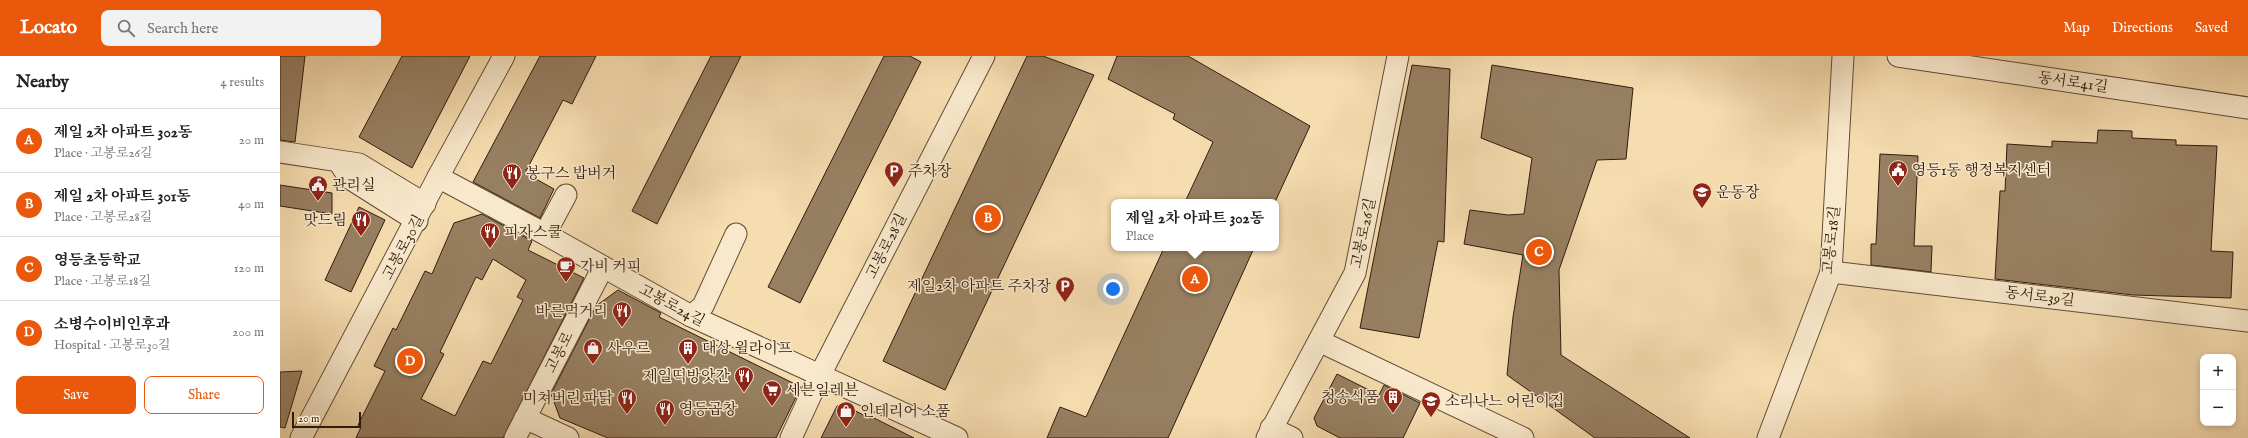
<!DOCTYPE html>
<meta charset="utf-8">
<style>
:root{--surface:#fff;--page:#f2f2f2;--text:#222;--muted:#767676;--line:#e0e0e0;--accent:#ea580c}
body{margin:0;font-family:"IM FELL English","Noto Serif KR",serif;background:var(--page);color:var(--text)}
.controls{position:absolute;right:12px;bottom:12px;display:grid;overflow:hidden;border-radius:8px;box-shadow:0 2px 6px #0003}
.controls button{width:36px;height:36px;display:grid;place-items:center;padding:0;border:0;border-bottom:1px solid var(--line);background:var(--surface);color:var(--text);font:20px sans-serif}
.scale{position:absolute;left:12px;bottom:10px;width:69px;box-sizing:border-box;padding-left:4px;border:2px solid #301b0e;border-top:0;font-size:11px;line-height:14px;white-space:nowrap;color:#301b0e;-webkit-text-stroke:3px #f9e9cc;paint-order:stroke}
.you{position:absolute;left:833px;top:233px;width:14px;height:14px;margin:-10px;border:3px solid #fff;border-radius:50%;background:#1a73e8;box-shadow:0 0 0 6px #1a73e833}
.badge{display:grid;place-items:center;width:26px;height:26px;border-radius:50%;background:var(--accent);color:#fff;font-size:13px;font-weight:700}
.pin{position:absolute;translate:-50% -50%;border:2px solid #fff;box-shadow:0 1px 4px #0006}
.popup{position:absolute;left:831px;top:143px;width:168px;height:52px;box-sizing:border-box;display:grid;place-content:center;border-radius:8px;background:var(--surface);filter:drop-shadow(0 1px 3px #0005);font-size:13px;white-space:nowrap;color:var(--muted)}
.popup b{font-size:15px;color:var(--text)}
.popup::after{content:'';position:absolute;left:50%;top:100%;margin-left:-8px;border:8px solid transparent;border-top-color:var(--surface)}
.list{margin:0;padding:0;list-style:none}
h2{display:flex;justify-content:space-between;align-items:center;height:52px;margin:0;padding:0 16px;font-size:17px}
h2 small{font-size:13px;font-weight:400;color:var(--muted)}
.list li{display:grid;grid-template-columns:26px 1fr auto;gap:12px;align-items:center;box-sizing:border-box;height:64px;padding:0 16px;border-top:1px solid var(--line)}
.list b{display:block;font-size:15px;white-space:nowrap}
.list p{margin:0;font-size:13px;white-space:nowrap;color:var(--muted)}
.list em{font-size:13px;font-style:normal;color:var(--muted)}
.actions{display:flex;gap:8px;padding:12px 16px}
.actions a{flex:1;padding:9px 0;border:1px solid var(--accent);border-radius:8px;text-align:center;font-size:14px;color:var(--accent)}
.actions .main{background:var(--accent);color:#fff}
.icon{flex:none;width:22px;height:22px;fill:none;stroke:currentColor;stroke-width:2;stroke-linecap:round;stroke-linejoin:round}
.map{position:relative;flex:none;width:1968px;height:382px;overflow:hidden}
header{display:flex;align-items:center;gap:24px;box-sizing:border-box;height:56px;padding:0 20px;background:var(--accent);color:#fff}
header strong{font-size:19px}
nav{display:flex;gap:22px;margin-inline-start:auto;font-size:14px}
.search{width:280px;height:36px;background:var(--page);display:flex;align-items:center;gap:10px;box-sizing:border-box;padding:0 14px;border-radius:8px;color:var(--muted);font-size:15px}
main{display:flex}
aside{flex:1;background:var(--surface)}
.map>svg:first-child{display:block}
</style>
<header>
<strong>Locato</strong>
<div class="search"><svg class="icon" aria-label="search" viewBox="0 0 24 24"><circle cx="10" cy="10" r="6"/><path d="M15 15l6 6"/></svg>Search here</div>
<nav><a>Map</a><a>Directions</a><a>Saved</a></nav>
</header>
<main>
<aside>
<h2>Nearby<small>4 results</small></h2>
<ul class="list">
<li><span class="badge">A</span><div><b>제일 2차 아파트 302동</b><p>Place · 고봉로26길</p></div><em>20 m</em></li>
<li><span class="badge">B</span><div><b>제일 2차 아파트 301동</b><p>Place · 고봉로28길</p></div><em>40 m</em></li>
<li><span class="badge">C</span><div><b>영등초등학교</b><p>Place · 고봉로18길</p></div><em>120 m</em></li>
<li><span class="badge">D</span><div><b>소병수이비인후과</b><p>Hospital · 고봉로30길</p></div><em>200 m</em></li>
</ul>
<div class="actions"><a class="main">Save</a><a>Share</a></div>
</aside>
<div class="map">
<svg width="1968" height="382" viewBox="0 0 1968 382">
<rect width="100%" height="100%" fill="#f6ddb0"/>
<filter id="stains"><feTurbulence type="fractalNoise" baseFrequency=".005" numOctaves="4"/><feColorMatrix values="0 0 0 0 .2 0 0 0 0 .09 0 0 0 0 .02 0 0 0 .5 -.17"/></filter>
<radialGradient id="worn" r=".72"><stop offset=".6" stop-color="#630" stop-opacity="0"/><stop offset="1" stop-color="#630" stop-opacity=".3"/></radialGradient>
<g fill="#978062" stroke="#301b0e" fill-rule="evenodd">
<path d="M0,0H25L15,86L0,84Z"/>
<path d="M122,0H190L132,112L79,81Z"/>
<path d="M260,0H316L292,48L283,44L245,117L274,133L260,162L193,126Z"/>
<path d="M431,0H461L377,168L352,155Z"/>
<path d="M604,0H630L641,6L520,247L488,231Z"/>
<path d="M747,0H763L814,19L665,334L603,305Z"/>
<path d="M837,0H908L1030,70L995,146H905L933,86L893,63L895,58L828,23Z"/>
<path d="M1132,9L1170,13L1164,186L1158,185L1139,282L1080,272Z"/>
<path d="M1212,9L1353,32L1346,103L1317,104L1279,214L1281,299L1410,382H1315L1227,319L1233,261L1243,199L1184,188L1190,154L1228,159L1244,158L1252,102L1201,82Z"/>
<path d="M1818,74L1852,75V82L1896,84V89L1937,90L1931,195L1953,196L1951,242L1853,239L1715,223L1720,135H1725L1727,88L1772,91V85L1817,87Z"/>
<path d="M1600,98L1638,100L1634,190H1652L1651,216L1591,209V188H1596Z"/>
<path d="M0,129L52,137V158L0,150Z"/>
<path d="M79,151L105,164L71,236L45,224Z"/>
<path d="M202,158L252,185L248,194L304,222L223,382H76L81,371L78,369L105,315L94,310L113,272L116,274L145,215L152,218L174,167ZM213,203L246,224L237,241L243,244L211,308L203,305L175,360L141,343L164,298L160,296L196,221L202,224Z"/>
<path d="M884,192H974L888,382H767L780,351L806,361Z"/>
<path d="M338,234L381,257L379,261L521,331L496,382H328L280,362L271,338L316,250Z"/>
<path d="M22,315L5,372L0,371V316Z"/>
<path d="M1057,318L1099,339L1104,329L1140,347L1123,382H1060L1037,370L1034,362Z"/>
<path d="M564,349L591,363L592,361L634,382H541L557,350Z"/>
</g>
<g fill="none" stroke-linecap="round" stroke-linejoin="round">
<defs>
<g id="street">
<path d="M1618,0L1968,52"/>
<path d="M0,96L79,108L145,148"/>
<path d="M59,106L69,122L137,165"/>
<path d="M158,121L265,178L411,260L677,382"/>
<path d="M265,178L286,139"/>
<path d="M1551,216L1968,265"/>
<path d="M411,260L423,250L456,178"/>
<path d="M1039,285L1243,382"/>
<path d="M245,362L288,382"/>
<path d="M991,372L1012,382"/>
<path d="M21,382L158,121L224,0"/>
<path d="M235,382L323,211"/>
<path d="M511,382L540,319L704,0"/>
<path d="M987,382L1075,217L1118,0"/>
<path d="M1488,382L1551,216L1563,0"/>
</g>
</defs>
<use href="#street" stroke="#624c36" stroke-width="23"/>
<use href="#street" stroke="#f9e9cc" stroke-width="21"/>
</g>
<defs>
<symbol id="civic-pin" viewBox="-11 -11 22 30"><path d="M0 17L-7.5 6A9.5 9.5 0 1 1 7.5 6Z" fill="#8f2418" stroke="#f9e9cc"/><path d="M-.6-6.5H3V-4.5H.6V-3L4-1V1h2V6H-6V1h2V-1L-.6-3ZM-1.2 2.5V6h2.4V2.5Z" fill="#fff"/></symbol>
<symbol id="parking-pin" viewBox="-11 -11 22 30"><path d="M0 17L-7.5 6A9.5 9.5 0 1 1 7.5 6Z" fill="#8f2418" stroke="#f9e9cc"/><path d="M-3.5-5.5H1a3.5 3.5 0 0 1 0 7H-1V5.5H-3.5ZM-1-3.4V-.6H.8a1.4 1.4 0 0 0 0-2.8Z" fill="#fff"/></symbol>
<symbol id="restaurant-pin" viewBox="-11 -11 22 30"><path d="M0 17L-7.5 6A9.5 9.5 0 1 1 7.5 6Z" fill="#8f2418" stroke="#f9e9cc"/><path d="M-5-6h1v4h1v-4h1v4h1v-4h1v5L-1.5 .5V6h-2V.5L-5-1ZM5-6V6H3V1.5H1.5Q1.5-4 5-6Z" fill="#fff"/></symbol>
<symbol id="school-pin" viewBox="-11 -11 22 30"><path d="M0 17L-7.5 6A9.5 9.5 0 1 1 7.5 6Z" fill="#8f2418" stroke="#f9e9cc"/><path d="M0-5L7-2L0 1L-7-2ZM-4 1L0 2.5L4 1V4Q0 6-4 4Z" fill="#fff"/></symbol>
<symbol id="cafe-pin" viewBox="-11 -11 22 30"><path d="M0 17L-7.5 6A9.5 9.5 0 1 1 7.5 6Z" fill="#8f2418" stroke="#f9e9cc"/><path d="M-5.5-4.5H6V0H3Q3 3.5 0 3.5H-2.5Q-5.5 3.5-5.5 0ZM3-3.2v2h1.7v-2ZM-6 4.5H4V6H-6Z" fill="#fff"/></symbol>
<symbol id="shop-pin" viewBox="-11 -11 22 30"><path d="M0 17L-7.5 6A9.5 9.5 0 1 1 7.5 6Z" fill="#8f2418" stroke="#f9e9cc"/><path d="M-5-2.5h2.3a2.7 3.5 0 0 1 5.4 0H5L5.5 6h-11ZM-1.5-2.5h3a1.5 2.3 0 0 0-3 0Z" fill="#fff"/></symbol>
<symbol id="building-pin" viewBox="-11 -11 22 30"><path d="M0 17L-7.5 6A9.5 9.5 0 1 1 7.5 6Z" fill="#8f2418" stroke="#f9e9cc"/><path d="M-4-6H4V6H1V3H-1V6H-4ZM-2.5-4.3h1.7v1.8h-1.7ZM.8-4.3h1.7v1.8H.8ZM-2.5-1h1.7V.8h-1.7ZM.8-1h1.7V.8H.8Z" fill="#fff"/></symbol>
<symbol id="supermarket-pin" viewBox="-11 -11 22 30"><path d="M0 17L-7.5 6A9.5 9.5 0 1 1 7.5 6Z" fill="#8f2418" stroke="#f9e9cc"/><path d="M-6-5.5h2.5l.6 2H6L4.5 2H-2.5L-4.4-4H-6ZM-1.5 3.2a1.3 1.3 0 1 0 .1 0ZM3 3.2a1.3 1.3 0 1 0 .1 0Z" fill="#fff"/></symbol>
</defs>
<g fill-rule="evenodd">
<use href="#civic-pin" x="1607" y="103" width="22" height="30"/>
<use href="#parking-pin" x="603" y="104" width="22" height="30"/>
<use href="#restaurant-pin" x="221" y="106" width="22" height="30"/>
<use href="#civic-pin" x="27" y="118" width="22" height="30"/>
<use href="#school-pin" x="1411" y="125" width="22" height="30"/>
<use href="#restaurant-pin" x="70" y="153" width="22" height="30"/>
<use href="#restaurant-pin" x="199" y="165" width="22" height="30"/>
<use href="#cafe-pin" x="275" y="199" width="22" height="30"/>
<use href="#parking-pin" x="774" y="219" width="22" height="30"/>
<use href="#restaurant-pin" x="331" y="244" width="22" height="30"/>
<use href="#shop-pin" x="302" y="281" width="22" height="30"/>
<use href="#building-pin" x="397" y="281" width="22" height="30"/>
<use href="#restaurant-pin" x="453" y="309" width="22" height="30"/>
<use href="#supermarket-pin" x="481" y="323" width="22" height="30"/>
<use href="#building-pin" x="1102" y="330" width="22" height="30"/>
<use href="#restaurant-pin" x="336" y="331" width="22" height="30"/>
<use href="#school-pin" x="1140" y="334" width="22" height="30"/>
<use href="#restaurant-pin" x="374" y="342" width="22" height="30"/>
<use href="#shop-pin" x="555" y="344" width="22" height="30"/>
</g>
<g text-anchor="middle" stroke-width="3" stroke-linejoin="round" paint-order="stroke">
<g font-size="15" fill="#301b0e" stroke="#f9e9cc">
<text transform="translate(1793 26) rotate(8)" y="5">동서로41길</text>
<text transform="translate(1083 177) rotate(-78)" y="5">고봉로26길</text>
<text transform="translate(1551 184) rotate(-84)" y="5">고봉로18길</text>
<text transform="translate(606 190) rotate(-63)" y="5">고봉로28길</text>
<text transform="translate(123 191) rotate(-62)" y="5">고봉로30길</text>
<text transform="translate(1760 240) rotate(7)" y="5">동서로39길</text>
<text transform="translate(392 249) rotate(28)" y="5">고봉로24길</text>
<text transform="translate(279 296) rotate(-63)" y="5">고봉로</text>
</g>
<g font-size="15" fill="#301b0e" stroke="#f9e9cc" text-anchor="start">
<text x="1632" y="119">영등1동 행정복지센터</text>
<text x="628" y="120">주차장</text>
<text x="246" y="122">봉구스 밥버거</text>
<text x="52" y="134">관리실</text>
<text x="1436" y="141">운동장</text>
<text x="67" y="169" text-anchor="end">맛드림</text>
<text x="224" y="181">피자스쿨</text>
<text x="300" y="215">가비 커피</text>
<text x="771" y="235" text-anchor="end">제일2차 아파트 주차장</text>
<text x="328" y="260" text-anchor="end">바른먹거리</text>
<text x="327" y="297">사우르</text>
<text x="422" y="297">대상 윌라이프</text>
<text x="450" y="325" text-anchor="end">제일떡방앗간</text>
<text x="506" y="339">세븐일레븐</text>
<text x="1099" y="346" text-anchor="end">청송식품</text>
<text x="333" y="347" text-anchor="end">미쳐버린 파닭</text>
<text x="1165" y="350">소리나느 어린이집</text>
<text x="399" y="358">영등곱창</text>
<text x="580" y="360">인테리어 소품</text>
</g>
</g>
<rect width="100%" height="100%" filter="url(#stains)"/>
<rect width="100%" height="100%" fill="url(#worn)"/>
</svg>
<div class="controls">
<button>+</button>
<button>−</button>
</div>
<div class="scale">20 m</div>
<div class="you"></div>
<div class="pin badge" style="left:915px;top:223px">A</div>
<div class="popup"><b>제일 2차 아파트 302동</b>Place</div>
<div class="pin badge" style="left:708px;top:162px">B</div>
<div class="pin badge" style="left:1259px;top:196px">C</div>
<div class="pin badge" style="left:130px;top:305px">D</div>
</div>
</main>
